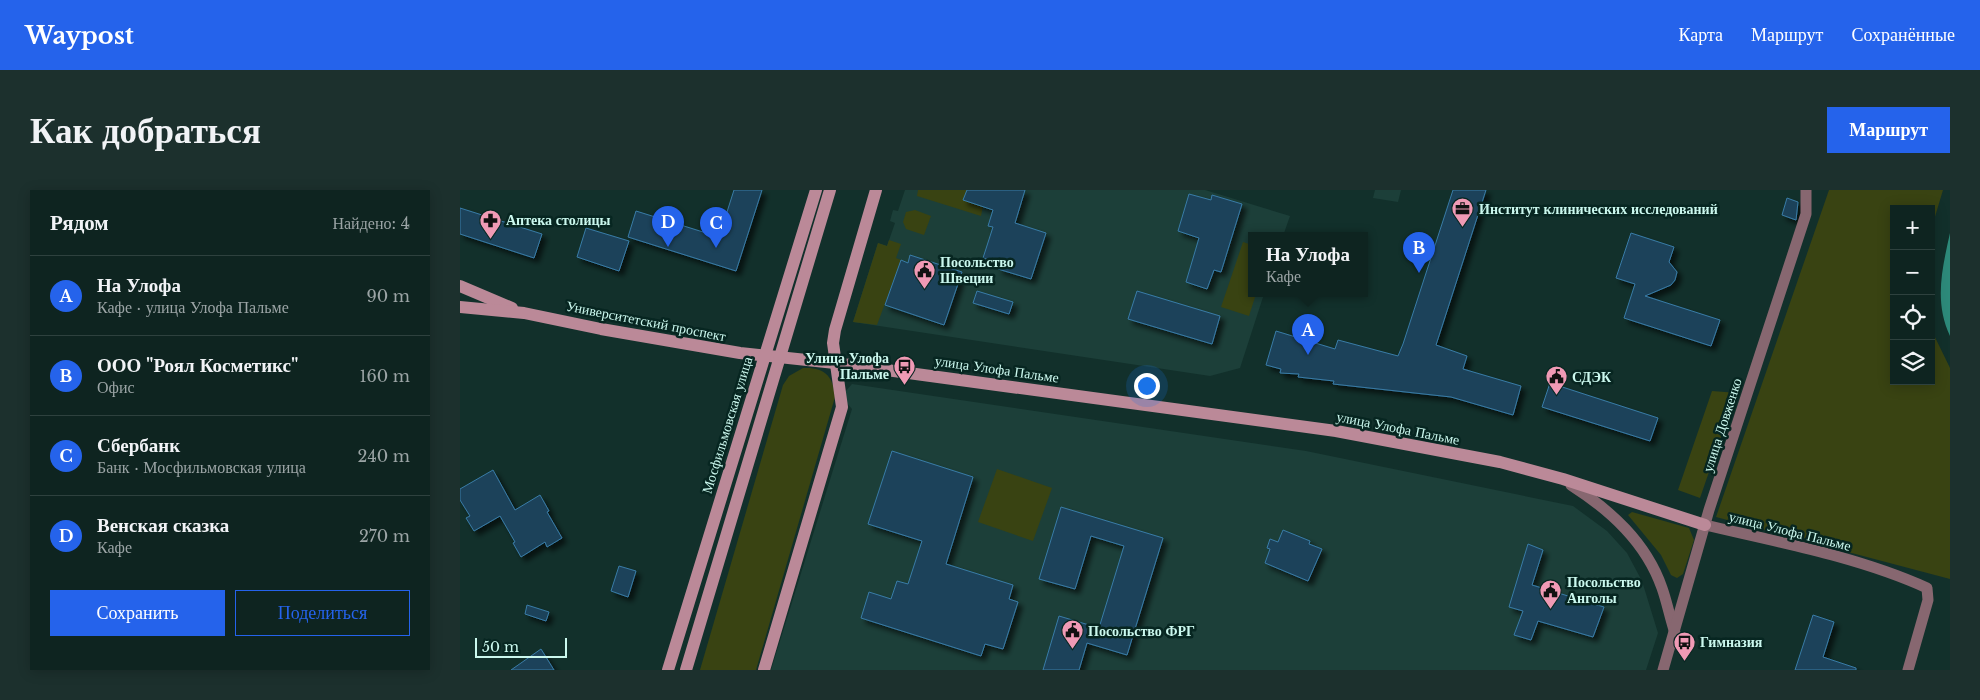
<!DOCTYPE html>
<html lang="ru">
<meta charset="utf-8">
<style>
:root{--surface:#0e2420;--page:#1c302d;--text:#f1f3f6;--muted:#9ba4a5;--line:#2e413e;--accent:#2563eb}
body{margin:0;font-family:"Libre Baskerville",serif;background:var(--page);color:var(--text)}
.controls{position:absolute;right:15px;top:15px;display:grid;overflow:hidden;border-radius:0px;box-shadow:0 2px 12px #0003}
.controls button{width:45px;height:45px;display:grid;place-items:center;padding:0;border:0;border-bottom:1px solid var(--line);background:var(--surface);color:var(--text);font:25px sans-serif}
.scale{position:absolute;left:15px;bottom:12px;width:92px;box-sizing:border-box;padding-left:5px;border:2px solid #cbf8ee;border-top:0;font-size:14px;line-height:18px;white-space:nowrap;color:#cbf8ee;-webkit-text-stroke:4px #072621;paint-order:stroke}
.you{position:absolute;left:686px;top:195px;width:18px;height:18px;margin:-12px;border:4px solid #fff;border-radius:50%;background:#1a73e8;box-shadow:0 0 0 8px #1a73e833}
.badge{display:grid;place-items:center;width:32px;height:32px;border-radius:50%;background:var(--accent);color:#fff;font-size:16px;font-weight:700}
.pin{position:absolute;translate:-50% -41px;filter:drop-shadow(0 1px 2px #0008)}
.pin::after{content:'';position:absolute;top:26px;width:18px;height:15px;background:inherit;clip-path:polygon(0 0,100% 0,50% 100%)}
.popup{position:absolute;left:788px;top:42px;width:120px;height:65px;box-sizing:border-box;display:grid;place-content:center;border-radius:0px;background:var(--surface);filter:drop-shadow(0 1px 4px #0005);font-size:16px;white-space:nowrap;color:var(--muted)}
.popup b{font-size:19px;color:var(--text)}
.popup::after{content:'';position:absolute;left:50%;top:100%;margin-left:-10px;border:10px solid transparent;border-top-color:var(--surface)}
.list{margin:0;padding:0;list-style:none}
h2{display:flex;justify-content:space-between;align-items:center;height:65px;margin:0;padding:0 20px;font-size:21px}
h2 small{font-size:16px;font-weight:400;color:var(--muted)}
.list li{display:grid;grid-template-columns:32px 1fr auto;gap:15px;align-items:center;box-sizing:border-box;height:80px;padding:0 20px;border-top:1px solid var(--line)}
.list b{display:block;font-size:19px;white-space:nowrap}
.list p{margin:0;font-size:16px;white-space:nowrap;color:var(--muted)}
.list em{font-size:16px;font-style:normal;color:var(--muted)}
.actions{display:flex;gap:10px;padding:15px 20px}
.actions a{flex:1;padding:11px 0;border:1px solid var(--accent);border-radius:0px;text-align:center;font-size:18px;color:var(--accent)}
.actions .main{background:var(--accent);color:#fff}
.icon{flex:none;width:28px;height:28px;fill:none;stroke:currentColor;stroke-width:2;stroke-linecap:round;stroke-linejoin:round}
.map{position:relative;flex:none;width:1490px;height:480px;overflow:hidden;border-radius:0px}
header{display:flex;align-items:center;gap:30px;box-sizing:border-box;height:70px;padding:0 25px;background:var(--accent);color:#fff}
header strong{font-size:24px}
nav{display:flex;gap:28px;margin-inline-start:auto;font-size:18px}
.intro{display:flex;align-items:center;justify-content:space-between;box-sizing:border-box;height:120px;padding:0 30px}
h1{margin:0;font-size:35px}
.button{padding:12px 22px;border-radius:0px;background:var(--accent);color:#fff;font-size:18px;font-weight:700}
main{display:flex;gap:30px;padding:0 30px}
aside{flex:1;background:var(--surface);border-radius:0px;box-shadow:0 2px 12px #0003}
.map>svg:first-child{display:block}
</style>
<header>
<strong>Waypost</strong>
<nav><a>Карта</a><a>Маршрут</a><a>Сохранённые</a></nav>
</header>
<div class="intro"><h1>Как добраться</h1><a class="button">Маршрут</a></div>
<main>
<aside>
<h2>Рядом<small>Найдено: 4</small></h2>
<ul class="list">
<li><span class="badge">A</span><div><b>На Улофа</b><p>Кафе · улица Улофа Пальме</p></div><em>90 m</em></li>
<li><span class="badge">B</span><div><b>ООО &quot;Роял Косметикс&quot;</b><p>Офис</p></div><em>160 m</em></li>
<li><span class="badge">C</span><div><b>Сбербанк</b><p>Банк · Мосфильмовская улица</p></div><em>240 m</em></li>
<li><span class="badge">D</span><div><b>Венская сказка</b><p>Кафе</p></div><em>270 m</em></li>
</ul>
<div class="actions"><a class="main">Сохранить</a><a>Поделиться</a></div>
</aside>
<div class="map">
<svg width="1490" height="480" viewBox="0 0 1490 480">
<defs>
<filter id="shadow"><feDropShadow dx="4.5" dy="4.5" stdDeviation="2.5" flood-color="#0009"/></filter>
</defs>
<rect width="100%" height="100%" fill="#12302b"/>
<g fill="#1c3f39">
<path d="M445,0H745L830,26L823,46H792V104H804L780,178L750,186L393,132L418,53L427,56L435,33L430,31L433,20L438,21Z"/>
<path d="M915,0H941L938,12L913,8Z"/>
<path d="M392,194L846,261L1113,316L1147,341L1167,363L1182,391L1198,443L1186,480H311L392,219L386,212L384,203Z"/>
</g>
<g fill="#394312">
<path d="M458,0H507L504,10L523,16L521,26L457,6Z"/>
<path d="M1369,0H1483L1471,40V19H1434V191H1471V139L1490,178V389L1256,327Z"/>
<path d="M455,20L471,26L464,45L446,39L443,32L446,22Z"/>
<path d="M429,50L441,54L436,68L441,70L417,135L393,132L418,53L427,56Z"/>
<path d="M783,52L792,55V104H796L789,126L761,117Z"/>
<path d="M343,178C365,177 373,186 375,207L296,480H240L323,195L329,186Z"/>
<path d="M1252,201L1278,203L1271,225L1269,224L1240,308L1218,300Z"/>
<path d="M537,279L592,298L573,351L518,332Z"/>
<path d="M1172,322L1229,338L1234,350L1223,384L1217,388L1211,385L1201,365L1168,325Z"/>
</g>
<path fill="#2d8a7a" d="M1490,43V146C1474,112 1482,79 1490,43Z"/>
<g fill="#1d425a" stroke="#397ca7" filter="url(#shadow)">
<path d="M274,0H302L276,81L168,47L176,21L259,47Z"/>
<path d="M507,0H565L555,33L586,43L571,89L538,79L540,73L523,68L533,37L528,36L533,20L503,10Z"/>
<path d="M993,0H1026L976,155L1007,166L1003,179L1061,196L1053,225L991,207L873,194L874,191L838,187L839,184L820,183L821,179L806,175L816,141L875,159L878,150L938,166L943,154Z"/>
<path d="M729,4L751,10L752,5L782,14L761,82L754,80L747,99L726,92L739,48L718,41Z"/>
<path d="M1327,8L1338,12L1336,30L1322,25Z"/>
<path d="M0,18L82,44L74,68L0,44Z"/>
<path d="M126,38L169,51L159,81L117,67Z"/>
<path d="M1171,43L1214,57L1209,72L1217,82L1215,90L1211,95L1185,106L1260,130L1251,156L1164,128L1175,94L1156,88Z"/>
<path d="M450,65L502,82L484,135L425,115L441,70L448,73Z"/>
<path d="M517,101L553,112L549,124L513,113Z"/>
<path d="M677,101L760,126L752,154L668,129Z"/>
<path d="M1090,193L1198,228L1190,251L1082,217Z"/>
<path d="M432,261L513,287L486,374L553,395L549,409L558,412L543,459L525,454L521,466L401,428L409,402L431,409L437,391L448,394L462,351L408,334Z"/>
<path d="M33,280L55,320L80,305L89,321L87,322L102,348L87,357L85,352L61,367L53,353L55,352L40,326L14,341L6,328L10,326L0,310V299Z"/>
<path d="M601,317L703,348L667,465L627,453L619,480H583L599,426L639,438L664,356L631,346L615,399L579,389Z"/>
<path d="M823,340L850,351L849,354L862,359L848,391L805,373L810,359L807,358L810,349L818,352Z"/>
<path d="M1068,354L1083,360L1072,395L1144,417L1133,447L1078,431L1071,450L1054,445L1063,421L1049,417Z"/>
<path d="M159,376L176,381L168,407L151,401Z"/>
<path d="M67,415L89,422L86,431L65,424Z"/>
<path d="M1353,425L1374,432L1363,467L1396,478V480H1335Z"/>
<path d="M81,459L94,480H51Z"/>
</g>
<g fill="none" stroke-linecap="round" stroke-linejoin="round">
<g stroke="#876770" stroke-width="11">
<path d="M1111,295C1150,320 1186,352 1202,398C1207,412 1210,428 1215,443"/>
<path d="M1245,335C1318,352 1399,367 1467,398L1468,410L1448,480"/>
<path d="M1203,480L1249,320L1346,24V0"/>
</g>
<g stroke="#bb8998" stroke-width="12">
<path d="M0,96L52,118"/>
<path d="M0,117L64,123L141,139L280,163L375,173L876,241L1040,272L1103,289L1245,335"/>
<path d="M208,480L356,0"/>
<path d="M226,480L370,0"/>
<path d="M304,480L382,217L373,153L375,140L416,0"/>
</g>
</g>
<defs>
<symbol id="office-pin" viewBox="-11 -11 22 30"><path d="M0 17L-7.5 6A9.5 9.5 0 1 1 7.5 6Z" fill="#f09ab5" stroke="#072621"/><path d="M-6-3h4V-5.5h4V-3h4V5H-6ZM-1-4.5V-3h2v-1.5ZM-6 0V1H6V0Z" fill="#111"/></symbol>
<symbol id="pharmacy-pin" viewBox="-11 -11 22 30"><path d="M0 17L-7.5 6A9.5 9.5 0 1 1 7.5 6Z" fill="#f09ab5" stroke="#072621"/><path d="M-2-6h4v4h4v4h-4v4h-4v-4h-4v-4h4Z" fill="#111"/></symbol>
<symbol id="civic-pin" viewBox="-11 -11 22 30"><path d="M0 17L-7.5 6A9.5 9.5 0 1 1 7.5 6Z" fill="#f09ab5" stroke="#072621"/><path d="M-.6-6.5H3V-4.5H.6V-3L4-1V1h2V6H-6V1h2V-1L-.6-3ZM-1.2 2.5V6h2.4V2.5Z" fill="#111"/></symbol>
<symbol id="bus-pin" viewBox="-11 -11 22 30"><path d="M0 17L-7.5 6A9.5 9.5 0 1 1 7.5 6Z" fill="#f09ab5" stroke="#072621"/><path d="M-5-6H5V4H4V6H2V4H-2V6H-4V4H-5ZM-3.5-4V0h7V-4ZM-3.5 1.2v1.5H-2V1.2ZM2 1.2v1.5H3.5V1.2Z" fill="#111"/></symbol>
</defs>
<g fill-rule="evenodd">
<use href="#office-pin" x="990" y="6" width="25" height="34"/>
<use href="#pharmacy-pin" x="18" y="18" width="25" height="34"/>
<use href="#civic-pin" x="452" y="68" width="25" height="34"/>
<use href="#bus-pin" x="432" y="164" width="25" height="34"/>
<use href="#civic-pin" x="1084" y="174" width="25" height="34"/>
<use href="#civic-pin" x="1078" y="388" width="25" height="34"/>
<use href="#civic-pin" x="600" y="428" width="25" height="34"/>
<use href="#bus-pin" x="1212" y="440" width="25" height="34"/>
</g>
<g text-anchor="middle" stroke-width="5" stroke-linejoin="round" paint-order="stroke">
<g font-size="14" font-weight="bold" fill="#cbf8ee" stroke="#072621" text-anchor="start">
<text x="1019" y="24">Институт клинических исследований</text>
<text x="46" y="35">Аптека столицы</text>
<text x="480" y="77">Посольство<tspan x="480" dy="16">Швеции</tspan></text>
<text x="429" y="173" text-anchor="end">Улица Улофа<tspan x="429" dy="16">Пальме</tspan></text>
<text x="1112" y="192">СДЭК</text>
<text x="1107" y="397">Посольство<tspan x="1107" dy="16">Анголы</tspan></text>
<text x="628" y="446">Посольство ФРГ</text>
<text x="1240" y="457">Гимназия</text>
</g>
<g font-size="14" fill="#cbf8ee" stroke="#072621">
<text transform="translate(186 131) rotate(11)" y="5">Университетский проспект</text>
<text transform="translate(537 179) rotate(8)" y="5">улица Улофа Пальме</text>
<text transform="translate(267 235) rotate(-73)" y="5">Мосфильмовская улица</text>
<text transform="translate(1262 235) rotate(-72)" y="5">улица Довженко</text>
<text transform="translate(938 238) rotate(11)" y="5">улица Улофа Пальме</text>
<text transform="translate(1330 341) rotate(14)" y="5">улица Улофа Пальме</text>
</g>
</g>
</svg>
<div class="controls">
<button>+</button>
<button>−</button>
<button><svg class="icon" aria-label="locate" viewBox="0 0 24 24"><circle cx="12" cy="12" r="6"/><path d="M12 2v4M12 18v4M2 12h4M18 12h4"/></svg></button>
<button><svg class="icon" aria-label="layers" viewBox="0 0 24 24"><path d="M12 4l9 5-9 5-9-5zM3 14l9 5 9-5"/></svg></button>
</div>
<div class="scale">50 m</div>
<div class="you"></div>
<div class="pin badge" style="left:848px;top:165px">A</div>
<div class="popup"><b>На Улофа</b>Кафе</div>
<div class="pin badge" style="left:959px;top:83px">B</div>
<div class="pin badge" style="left:256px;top:58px">C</div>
<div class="pin badge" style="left:208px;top:57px">D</div>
</div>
</main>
